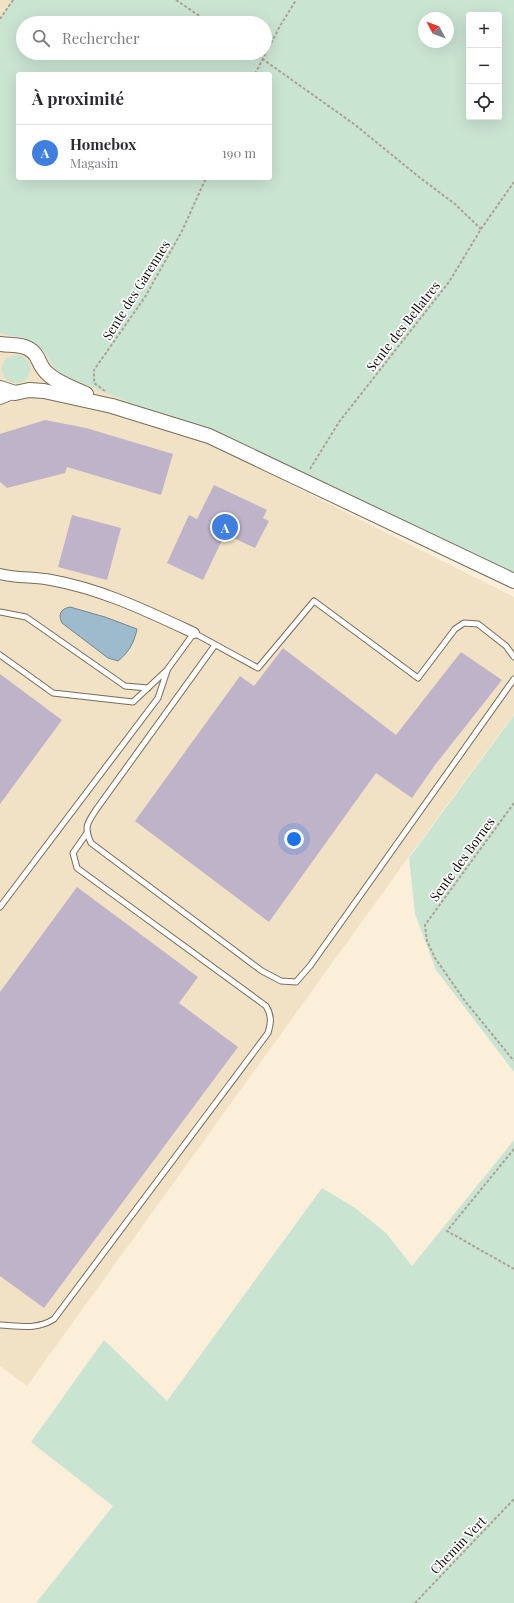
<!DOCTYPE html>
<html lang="fr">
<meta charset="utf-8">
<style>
:root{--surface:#fff;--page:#f7f7f7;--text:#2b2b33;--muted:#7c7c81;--line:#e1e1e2;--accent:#0f766e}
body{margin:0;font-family:"Playfair Display",serif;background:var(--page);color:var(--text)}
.controls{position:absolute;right:12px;top:12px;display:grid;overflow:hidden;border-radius:4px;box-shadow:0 4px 16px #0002}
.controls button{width:36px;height:36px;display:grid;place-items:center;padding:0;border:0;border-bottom:1px solid var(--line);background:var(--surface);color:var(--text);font:20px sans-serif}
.compass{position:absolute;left:418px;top:12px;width:36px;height:36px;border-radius:50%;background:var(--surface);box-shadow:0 4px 16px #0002;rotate:311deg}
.you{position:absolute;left:294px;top:839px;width:14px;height:14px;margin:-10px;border:3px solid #fff;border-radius:50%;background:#1a73e8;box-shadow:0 0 0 6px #1a73e833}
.badge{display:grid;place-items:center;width:26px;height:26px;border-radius:50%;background:var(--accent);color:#fff;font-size:13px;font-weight:700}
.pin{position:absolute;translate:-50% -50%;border:2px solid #fff;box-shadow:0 1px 4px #0006}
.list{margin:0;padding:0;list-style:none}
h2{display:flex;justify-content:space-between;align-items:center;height:52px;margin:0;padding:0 16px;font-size:17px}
h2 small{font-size:13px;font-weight:400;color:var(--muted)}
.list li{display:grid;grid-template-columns:26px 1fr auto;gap:12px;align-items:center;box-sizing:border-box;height:56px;padding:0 16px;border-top:1px solid var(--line)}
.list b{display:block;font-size:15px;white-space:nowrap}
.list p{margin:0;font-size:13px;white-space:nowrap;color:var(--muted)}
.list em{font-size:13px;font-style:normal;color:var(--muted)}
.icon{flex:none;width:22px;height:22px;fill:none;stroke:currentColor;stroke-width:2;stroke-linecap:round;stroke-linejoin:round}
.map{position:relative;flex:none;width:514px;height:1603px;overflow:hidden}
.search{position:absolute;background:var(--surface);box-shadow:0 4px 16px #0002;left:16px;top:16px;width:256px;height:44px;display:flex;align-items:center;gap:10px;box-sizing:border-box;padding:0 14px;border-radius:22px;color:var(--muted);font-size:15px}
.panel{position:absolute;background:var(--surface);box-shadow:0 4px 16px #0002;left:16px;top:72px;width:256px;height:108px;border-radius:4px}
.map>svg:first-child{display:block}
</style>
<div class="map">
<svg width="514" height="1603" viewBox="0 0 514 1603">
<rect width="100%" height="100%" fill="#fbefd9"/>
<g fill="#f2e2c5">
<path d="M0,0H18L0,31Z"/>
<path d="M0,330L313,496L514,597V714L405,862L27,1386L0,1366Z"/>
</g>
<g fill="#cae4d2" fill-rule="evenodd">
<path d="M13,0H514V581L209,436L61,374C50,365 45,347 31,341C21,336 10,337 0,333V19ZM469,15H499V117H469ZM424,18H448V42H424ZM23,23H265V53H23ZM18,74H270V178H18Z"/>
<circle cx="16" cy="369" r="14"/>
<path d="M514,715V1072L436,970L415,914L409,858Z"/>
<path d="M514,1140V1603H36L113,1506L31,1442L104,1340L167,1401L322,1188L355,1208L386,1233L412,1266Z"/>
</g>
<path fill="#9ebacd" stroke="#738691" d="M70,607L105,617L137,629C134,643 129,652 118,661L108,658L62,623C58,615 60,609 70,607Z"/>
<g fill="#beb3c8">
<path d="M45,420L86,428L173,454L161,495L67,467L65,473L7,488L0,482V434Z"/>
<path d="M214,485L267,510L263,518L269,521L255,548L225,534L203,580L167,563L189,515L197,519Z"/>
<path d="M72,515L121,528L107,580L58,567Z"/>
<path d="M283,648L396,735L461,652L502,680L435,765L412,798L376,773L269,922L135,821L240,676L254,686Z"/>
<path d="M0,674L62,720L0,804Z"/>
<path d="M77,887L198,977L179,1003L238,1047L44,1308L0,1276V992Z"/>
</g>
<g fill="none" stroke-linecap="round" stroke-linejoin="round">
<defs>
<g id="lane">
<path d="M0,612L26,617L125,686L148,688"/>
<path d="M215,645L98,807C88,822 83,826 91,843L262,971L281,981L296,982L310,966L514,679"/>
<path d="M0,655L53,693L133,702L167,670L194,633L258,668L314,601L418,678L455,629L464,623L478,624L506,646L514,657"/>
<path d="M0,907L158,698L167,671"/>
<path d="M0,1325C20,1326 37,1330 54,1319L268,1033C271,1023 272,1016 266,1006L77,868L73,853L87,833"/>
</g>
<g id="street">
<path d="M0,399L15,393"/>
<path d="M0,574C17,578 34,577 51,580C102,589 149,612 194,633"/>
</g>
<g id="secondary">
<path d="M0,344C14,346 29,343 37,357C40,363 42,369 47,373C57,383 73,388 86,394"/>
<path d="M0,388L15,393L29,390L44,391L112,406L209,436L514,581"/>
</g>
</defs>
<use href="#lane" stroke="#776d5a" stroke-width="7"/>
<use href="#street" stroke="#776d5a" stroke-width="12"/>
<use href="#secondary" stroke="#776d5a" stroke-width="16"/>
<g stroke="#aba292" stroke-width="2" stroke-dasharray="3 2" stroke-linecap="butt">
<path d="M176,0L210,23"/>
<path d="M0,19L13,0"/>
<path d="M254,53L354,124L419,177L455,204L481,229"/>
<path d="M255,74L280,26L296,0"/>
<path d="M105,391L94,383V370L145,297L182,231L206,178"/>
<path d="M310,469L339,422L449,282L481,229L514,182"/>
<path d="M514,803L425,925L427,941L435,958L465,1001L514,1061"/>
<path d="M514,1149L447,1231L514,1269"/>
<path d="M415,1603L514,1499"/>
</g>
<use href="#lane" stroke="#fff" stroke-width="5"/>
<use href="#street" stroke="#fff" stroke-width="10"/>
<use href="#secondary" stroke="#fff" stroke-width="14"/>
</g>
<g text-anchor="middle" stroke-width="3.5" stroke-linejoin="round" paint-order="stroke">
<g font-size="13" fill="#0e0b05" stroke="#fdfdfd">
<text transform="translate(136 290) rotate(-58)" y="5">Sente des Garennes</text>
<text transform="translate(403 326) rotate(-52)" y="5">Sente des Bellatres</text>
<text transform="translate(462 859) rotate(-54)" y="5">Sente des Bornes</text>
<text transform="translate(458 1545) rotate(-46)" y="5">Chemin Vert</text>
</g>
</g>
</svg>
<div class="controls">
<button>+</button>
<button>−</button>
<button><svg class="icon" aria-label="locate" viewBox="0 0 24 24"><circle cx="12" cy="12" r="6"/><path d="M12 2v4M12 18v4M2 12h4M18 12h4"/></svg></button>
</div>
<svg class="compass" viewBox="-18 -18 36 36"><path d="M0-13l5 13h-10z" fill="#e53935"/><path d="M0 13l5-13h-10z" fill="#7c7c81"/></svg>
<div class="you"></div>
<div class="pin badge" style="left:225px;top:527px;background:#3f7fe0">A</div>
<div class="search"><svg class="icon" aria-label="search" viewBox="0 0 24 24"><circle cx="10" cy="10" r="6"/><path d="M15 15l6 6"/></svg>Rechercher</div>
<section class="panel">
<h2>À proximité<small></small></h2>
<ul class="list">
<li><span class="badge" style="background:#3f7fe0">A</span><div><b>Homebox</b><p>Magasin</p></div><em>190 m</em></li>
</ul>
</section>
</div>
